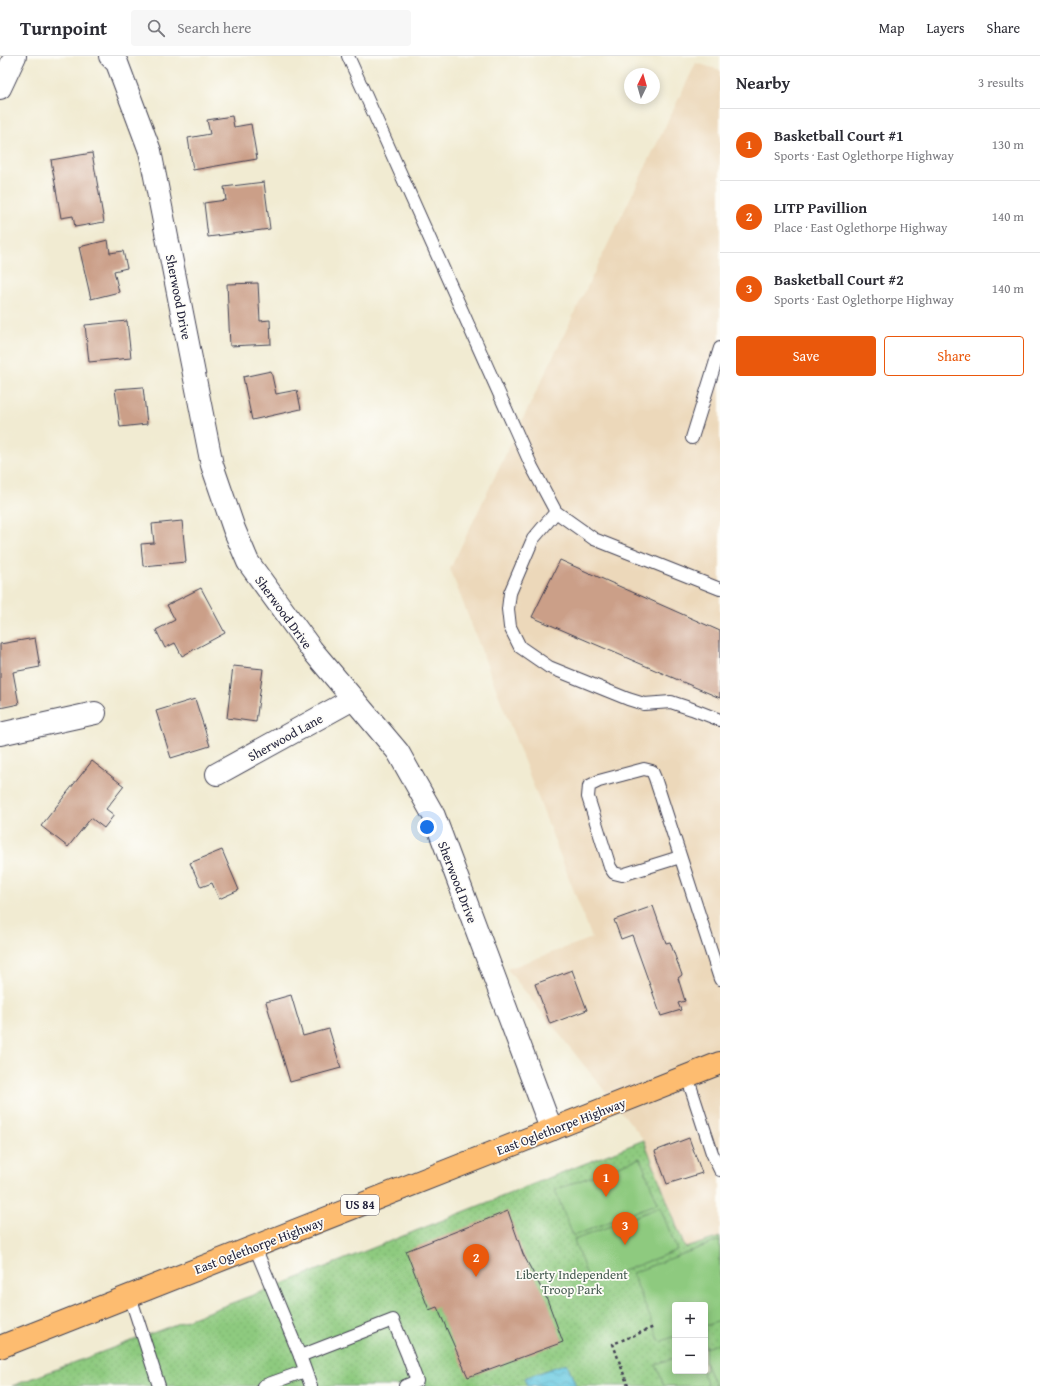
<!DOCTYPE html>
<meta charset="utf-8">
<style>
:root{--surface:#fff;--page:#f7f7f7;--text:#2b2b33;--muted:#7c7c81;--line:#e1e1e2;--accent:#ea580c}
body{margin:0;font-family:"Gentium Book Plus",serif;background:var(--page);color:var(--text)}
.controls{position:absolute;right:12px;bottom:12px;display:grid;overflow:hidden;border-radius:4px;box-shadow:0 2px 10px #0003}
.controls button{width:36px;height:36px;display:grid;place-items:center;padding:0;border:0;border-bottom:1px solid var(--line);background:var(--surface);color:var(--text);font:20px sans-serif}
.compass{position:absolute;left:624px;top:12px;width:36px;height:36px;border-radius:50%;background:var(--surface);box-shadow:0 2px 10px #0003;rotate:5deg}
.you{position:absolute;left:427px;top:771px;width:14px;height:14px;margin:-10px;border:3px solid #fff;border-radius:50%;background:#1a73e8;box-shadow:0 0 0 6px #1a73e833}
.badge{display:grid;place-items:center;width:26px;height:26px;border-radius:50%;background:var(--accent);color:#fff;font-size:13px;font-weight:700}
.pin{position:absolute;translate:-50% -33px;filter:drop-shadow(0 1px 2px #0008)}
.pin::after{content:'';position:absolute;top:21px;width:14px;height:12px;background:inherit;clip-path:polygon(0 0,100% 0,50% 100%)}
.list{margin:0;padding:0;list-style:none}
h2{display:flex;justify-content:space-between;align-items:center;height:52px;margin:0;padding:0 16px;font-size:17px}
h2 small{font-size:13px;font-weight:400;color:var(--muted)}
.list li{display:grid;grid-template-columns:26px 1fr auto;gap:12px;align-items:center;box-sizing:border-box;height:72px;padding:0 16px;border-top:1px solid var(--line)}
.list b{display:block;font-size:15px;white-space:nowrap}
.list p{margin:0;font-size:13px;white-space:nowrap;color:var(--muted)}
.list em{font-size:13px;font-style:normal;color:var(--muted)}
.actions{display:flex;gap:8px;padding:12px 16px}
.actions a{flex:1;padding:9px 0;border:1px solid var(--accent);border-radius:4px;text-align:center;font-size:14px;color:var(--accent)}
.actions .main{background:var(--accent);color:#fff}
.icon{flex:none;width:22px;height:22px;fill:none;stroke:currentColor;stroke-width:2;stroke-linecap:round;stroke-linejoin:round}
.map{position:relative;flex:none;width:720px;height:1330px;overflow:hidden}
header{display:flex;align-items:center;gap:24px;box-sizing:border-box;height:56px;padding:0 20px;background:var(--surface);border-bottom:1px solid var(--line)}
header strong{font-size:19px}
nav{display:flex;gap:22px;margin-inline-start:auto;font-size:14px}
.search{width:280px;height:36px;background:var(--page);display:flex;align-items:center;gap:10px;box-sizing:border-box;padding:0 14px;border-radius:4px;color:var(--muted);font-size:15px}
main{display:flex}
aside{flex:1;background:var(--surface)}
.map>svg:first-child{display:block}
</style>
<header>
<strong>Turnpoint</strong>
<div class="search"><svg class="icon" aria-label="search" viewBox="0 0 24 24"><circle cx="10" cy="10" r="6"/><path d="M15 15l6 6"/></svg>Search here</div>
<nav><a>Map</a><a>Layers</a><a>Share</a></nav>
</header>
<main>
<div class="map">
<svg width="720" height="1330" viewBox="0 0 720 1330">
<defs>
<pattern id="park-dots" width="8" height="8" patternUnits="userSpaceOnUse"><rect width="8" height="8" fill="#8eca7f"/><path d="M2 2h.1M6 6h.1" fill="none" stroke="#7aad6f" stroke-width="1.8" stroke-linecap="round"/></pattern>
<pattern id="water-waves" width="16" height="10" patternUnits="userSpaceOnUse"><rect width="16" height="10" fill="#62c7e0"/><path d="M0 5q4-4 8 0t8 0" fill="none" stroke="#50a1b7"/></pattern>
</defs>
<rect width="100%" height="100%" fill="#fdfcf7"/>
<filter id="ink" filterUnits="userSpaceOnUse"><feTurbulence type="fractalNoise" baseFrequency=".025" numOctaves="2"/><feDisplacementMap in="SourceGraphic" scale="8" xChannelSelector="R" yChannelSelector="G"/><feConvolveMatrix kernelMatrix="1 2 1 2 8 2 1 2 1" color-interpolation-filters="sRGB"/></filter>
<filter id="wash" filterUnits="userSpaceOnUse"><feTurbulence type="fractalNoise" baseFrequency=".012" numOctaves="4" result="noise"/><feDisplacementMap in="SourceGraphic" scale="16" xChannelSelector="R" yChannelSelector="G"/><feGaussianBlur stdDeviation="0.9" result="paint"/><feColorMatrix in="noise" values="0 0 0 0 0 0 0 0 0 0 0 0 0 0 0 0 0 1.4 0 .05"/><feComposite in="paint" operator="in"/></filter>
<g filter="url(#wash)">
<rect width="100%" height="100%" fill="#f1ebd2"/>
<path fill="#ecd8ba" d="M696,7L720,14V1181L685,1192L644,1084L507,913L592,882L450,513Z"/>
<path fill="url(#park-dots)" stroke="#58765d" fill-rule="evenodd" d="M644,1084L685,1192L720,1181V1330H12L290,1225ZM675,1249H705V1315H675Z"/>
<g fill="#8eca7f" stroke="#58765d">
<path d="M640,1102L658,1147L573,1180L555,1134Z"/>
<path d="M660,1151L677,1194L590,1228L574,1184Z"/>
<path d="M720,1184V1265L705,1270V1249H675V1280L660,1286L632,1217Z"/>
<path d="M720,1287V1330H715L705,1306V1292Z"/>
<path d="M675,1302V1315H702L708,1330H664L656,1308Z"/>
</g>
<path fill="url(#water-waves)" stroke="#42748e" d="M567,1307L576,1330H527L524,1322Z"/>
<g id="blocks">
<g fill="#cb9f88">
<path d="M232,60L234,71L251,68L257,103L193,114L188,82L210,78L207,64Z"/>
<path d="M92,97L104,166L75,171L73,160L61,162L51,104Z"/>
<path d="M264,126L270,173L208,181L204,147L226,144L224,131Z"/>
<path d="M108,184L110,197L123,195L127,212L114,215L119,236L91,243L79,191Z"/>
<path d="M258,227L260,265L270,264L271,288L230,290L227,228Z"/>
<path d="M127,265L131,302L89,306L85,269Z"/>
<path d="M271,315L276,338L297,334L301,353L252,364L243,321Z"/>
<path d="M143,331L147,368L120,371L115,333Z"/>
<path d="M182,465L186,506L143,510L141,488L154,487L152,468Z"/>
<path d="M560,504L720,575V642L532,561Z"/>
<path d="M201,532L225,577L182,600L175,587L165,592L156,574L175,564L167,549Z"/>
<path d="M35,582L40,611L13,616L19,648L0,652V588Z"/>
<path d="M233,610L263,613L256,666L227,662Z"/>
<path d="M195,643L210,690L171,702L156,655Z"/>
<path d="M92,705L124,730L106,753L114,759L104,772L91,762L68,791L41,770Z"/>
<path d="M222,794L239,834L219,843L212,827L201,831L190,807Z"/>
<path d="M653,850L666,887L670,886L682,919L678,922L685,945L678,947L681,954L661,960L632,879L621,883L614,864Z"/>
<path d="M572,914L587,954L550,968L535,928Z"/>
<path d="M291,939L303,980L329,973L341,1012L290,1026L266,946Z"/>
<path d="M689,1082L702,1117L667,1128L655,1095Z"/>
<path d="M508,1155L523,1198L547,1243L563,1286L468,1321L437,1251L429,1254L406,1195Z"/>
</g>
</g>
</g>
<g filter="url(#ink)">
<use href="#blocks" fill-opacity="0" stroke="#414052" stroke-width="1"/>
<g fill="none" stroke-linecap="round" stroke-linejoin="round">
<defs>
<g id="service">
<path d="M348,0L532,411L556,456L594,483L720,533"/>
<path d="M692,382L720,292"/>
<path d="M556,456L533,483L510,537L508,553L510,571L520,591L549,611L628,643L644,648L671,646L692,653L720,664"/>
<path d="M680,801L622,819L614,817L610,811L588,741L589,730L599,725L644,713L652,715L655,722L720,923"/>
<path d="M687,1020L712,1097L720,1114"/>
<path d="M255,1191L300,1300L311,1330"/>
<path d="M130,1240L159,1330"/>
<path d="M300,1300L393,1264L407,1298L417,1325L405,1330"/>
<path d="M263,1330L305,1315"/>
</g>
<g id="minor">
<path d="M110,0L117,7L150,95L212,409L234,473L248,506L312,594L398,696L434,760L547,1062L553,1073"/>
<path d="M0,32L15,0"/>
<path d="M0,678L95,657"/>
<path d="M217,718L353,643"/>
</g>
<path id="trunk" d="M0,1291L720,1007"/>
</defs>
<use href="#service" stroke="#414052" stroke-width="14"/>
<use href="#minor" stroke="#414052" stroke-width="24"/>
<use href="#trunk" stroke="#414052" stroke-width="24"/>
<path stroke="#414052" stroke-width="2.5" stroke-dasharray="3 3" stroke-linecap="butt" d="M628,1330L613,1288L654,1271"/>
<use href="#service" stroke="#fff" stroke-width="12"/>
<use href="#minor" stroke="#fff" stroke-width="22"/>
<use href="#trunk" stroke="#fdbc6f" stroke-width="22"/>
</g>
</g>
<g text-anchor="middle" stroke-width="3.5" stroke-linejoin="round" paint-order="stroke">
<rect fill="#fdfcf7" stroke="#646373" stroke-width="1" x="341" y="1139" width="38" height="20" rx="3"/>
<g font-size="12" font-weight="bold" fill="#22223b">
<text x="360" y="1153">US 84</text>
</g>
<g font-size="13" fill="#22223b" stroke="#fdfcf7">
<text transform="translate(179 241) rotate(79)" y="5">Sherwood Drive</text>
<text transform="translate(284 556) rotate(54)" y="5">Sherwood Drive</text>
<text transform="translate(285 681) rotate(-29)" y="5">Sherwood Lane</text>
<text transform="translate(458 826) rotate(69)" y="5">Sherwood Drive</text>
<text transform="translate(561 1070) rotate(-21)" y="5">East Oglethorpe Highway</text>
<text transform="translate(259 1189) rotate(-21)" y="5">East Oglethorpe Highway</text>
</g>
<g font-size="13" fill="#485d53" stroke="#fdfcf7">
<text x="572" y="1223">Liberty Independent<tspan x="572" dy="15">Troop Park</tspan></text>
</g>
</g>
</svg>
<div class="controls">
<button>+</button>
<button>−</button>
</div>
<svg class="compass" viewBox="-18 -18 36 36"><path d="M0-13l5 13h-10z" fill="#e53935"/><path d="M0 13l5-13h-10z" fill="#7c7c81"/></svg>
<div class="you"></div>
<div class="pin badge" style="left:606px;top:1141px">1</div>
<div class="pin badge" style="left:476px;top:1221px">2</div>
<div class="pin badge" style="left:625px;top:1189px">3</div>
</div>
<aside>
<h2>Nearby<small>3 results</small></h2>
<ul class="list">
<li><span class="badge">1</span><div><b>Basketball Court #1</b><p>Sports · East Oglethorpe Highway</p></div><em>130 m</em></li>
<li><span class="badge">2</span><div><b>LITP Pavillion</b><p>Place · East Oglethorpe Highway</p></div><em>140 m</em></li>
<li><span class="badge">3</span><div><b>Basketball Court #2</b><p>Sports · East Oglethorpe Highway</p></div><em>140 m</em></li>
</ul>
<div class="actions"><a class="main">Save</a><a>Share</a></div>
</aside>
</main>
